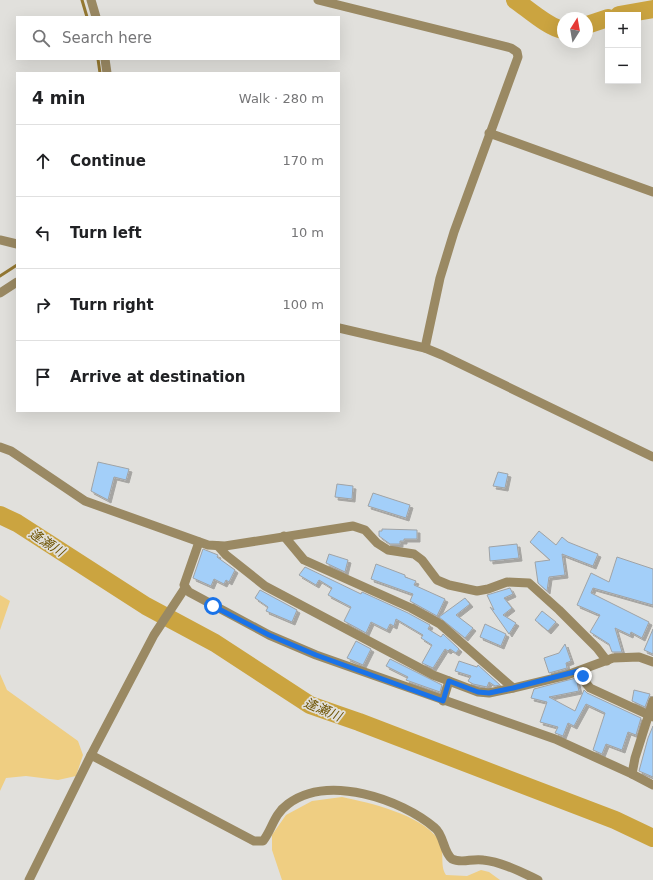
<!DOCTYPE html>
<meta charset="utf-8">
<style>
:root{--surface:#fff;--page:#f2f2f2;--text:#202124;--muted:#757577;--line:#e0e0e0}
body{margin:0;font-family:"DejaVu Sans","Noto Sans JP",sans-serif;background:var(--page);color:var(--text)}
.controls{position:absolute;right:12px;top:12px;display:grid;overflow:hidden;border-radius:0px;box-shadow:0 4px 16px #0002}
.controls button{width:36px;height:36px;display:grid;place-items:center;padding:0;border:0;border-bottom:1px solid var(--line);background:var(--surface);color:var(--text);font:20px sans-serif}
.compass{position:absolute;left:557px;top:12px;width:36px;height:36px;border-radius:50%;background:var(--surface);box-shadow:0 4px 16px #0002;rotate:11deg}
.stop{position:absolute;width:12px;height:12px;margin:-9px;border:3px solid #1a73e8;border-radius:50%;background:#fff}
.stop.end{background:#1a73e8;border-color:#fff;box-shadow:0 1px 4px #0008}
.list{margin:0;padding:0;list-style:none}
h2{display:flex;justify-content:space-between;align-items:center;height:52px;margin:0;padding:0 16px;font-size:17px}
h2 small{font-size:13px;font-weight:400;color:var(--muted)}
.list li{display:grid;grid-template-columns:26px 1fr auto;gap:12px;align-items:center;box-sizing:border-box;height:72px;padding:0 16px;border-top:1px solid var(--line)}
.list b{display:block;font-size:15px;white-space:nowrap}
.list em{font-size:13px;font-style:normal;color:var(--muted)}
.icon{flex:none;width:22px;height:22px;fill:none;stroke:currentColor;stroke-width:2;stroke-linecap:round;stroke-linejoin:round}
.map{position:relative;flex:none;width:653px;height:880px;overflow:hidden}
.search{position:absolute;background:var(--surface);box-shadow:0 4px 16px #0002;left:16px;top:16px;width:324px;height:44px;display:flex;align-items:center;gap:10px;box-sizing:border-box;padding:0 14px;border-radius:0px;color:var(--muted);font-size:15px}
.panel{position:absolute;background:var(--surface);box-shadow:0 4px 16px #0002;left:16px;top:72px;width:324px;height:340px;border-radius:0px}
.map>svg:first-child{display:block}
</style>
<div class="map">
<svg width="653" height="880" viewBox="0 0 653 880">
<defs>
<filter id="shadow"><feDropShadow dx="3" dy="3" stdDeviation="0" flood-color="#0004"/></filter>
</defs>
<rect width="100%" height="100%" fill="#e1e0dc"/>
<g fill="#efce82">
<path d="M0,595L10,601L0,630Z"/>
<path d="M0,674L7,690L78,741L83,755L76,776L58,780L26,776L6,778L0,791Z"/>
<path d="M342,797C370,803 420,814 438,839C446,852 439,865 446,875L467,876L481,870L489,872L500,880H282L272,850V835L286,815L312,801Z"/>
</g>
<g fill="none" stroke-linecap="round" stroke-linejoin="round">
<g stroke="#947832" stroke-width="3">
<path d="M82,0L87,17"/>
<path d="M98,59L100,73"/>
<path d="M0,276L17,265"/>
</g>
<g stroke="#cba440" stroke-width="18">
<path d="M515,0C528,9 549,28 563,30"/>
<path d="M619,15L653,9"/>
<path d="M587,25L608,18"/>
<path d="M0,515L17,523L146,606L215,643L310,705L359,722L615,820L653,838"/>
</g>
</g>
<g fill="#a3cff9" stroke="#a0a3a5" filter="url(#shadow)">
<path d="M98,462L129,469L126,480L114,477L108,500L91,491Z"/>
<path d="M498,472L508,474L505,488L493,486Z"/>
<path d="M337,484L353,486L352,499L335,497Z"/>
<path d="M373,493L410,505L406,518L368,506Z"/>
<path d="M382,529L417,530V539H404V541H400V544H390L379,536V531H382Z"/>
<path d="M539,531L556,545L562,537L568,542L598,554L593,566L562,554L565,575L549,577L547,591L538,583L535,562L550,560L530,542Z"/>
<path d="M517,544L519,558L490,561L489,547Z"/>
<path d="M203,549L218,555L217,557L235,570L229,582L226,580L224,584L214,579L211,586L193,578Z"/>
<path d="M329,554L348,560L345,572L326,563Z"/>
<path d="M617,557L653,569V605L593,588L591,593L649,622L642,638L631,632L630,635L615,628L622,652H612L609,644L590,632L600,615L577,605L591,573L609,582Z"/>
<path d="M376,564L405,575V577L416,581L414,585L445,599L437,616L410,601L413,594L371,579Z"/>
<path d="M305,567L361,594L362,592L408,613L430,625L428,629L441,637L443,634L459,649L456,653L450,649L448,651L445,649L433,668L422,663L432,645L421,638L423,635L396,619L394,626L390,624L387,630L371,622L366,633L357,628L344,621L351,607L328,595L332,588L319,580L316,585L299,575Z"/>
<path d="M510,588L513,594L504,598L512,608L503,615L516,623L509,634L490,607L494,610L487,595Z"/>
<path d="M260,590L297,610L292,622L266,611L268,607L255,598Z"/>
<path d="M465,598L470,604L456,615L473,628L465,638L439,617Z"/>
<path d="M542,611L556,622L548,631L535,620Z"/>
<path d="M485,624L506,634L501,646L480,637Z"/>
<path d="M653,629V654L644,650Z"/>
<path d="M356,641L371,649L363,665L347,658Z"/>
<path d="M565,644L571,661L566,663L567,668L549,673L544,658L559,653Z"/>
<path d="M390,659L442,685L440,692L406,680L408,677L386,666Z"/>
<path d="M459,661L477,667L478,665L500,685L495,686L489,682L487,687L473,684L468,681L471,676L455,671Z"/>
<path d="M576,678L579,691L549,697L575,711L584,690L587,693L641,718L636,735L628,732L622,750L606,744L602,754L593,750L605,713L586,704L574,726L568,723L563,736L555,733L558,727L540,722L547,702L531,698L534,689Z"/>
<path d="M634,690L650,694L645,707L632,701Z"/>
<path d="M653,726V777L639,771L648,738Z"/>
</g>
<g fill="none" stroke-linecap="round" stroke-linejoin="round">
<g stroke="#9a8963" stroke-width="9">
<path d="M91,0L96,17"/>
<path d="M318,0L511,48L517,52L518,57L454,232L440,278L425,348"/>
<path d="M105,59L107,73"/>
<path d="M489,133L653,192"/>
<path d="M0,240L17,244"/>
<path d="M0,293L17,282"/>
<path d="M339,328L425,348L442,355L653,457"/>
<path d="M0,447L11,451L85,501L208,545L225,546L353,526L365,530L377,543L388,550L414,554L422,560L437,580L449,585L477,591L488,589L507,582L529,583L559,610L597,648L607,661"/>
<path d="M284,536L304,560L411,608L440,624L513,688"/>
<path d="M199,542L184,585L189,592L269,635L316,655L555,739L632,774L653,785"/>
<path d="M218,546L226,555L265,586L433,675L478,692L489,693L513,688L567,675L613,658L639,657L653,662"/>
<path d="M582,670L585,682L590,688L653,717"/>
<path d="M443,701L449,681"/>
<path d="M91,755L254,841H263C273,828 273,815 288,804C328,774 401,799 435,828C444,835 443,852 452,859C462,864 472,858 483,860C502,862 521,872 538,880"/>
<path d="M632,774L635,758L653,701"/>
<path d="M29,880L91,755L154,635L185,588"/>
</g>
</g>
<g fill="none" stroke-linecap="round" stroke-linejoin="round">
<path stroke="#1a73e8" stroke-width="5" d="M213,606L269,635L316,655L443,701L449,681L478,692L489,693L513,688L582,670L583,676"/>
</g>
<g text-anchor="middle" stroke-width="3.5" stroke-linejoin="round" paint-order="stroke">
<g font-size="13" font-style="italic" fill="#6d5200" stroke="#e1e0dc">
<text transform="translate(47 542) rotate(33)" y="5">逢瀬川</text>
<text transform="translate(323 709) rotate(23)" y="5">逢瀬川</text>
</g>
</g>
</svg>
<div class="controls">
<button>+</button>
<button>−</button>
</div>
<svg class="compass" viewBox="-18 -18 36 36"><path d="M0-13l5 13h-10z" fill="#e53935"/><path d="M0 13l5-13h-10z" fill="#757577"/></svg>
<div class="stop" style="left:213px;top:606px"></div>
<div class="stop end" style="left:583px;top:676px"></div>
<div class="search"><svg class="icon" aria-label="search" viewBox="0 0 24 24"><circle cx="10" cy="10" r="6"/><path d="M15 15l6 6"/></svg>Search here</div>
<section class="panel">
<h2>4 min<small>Walk · 280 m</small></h2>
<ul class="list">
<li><svg class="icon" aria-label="ahead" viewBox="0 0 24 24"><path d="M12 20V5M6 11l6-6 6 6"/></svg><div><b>Continue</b></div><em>170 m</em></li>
<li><svg class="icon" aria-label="left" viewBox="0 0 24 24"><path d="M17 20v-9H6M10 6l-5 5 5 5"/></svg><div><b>Turn left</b></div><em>10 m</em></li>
<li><svg class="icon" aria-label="right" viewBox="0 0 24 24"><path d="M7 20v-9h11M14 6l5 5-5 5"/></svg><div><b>Turn right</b></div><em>100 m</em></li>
<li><svg class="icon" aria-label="arrive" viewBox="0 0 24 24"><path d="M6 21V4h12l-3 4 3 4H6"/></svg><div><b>Arrive at destination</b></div></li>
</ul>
</section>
</div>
